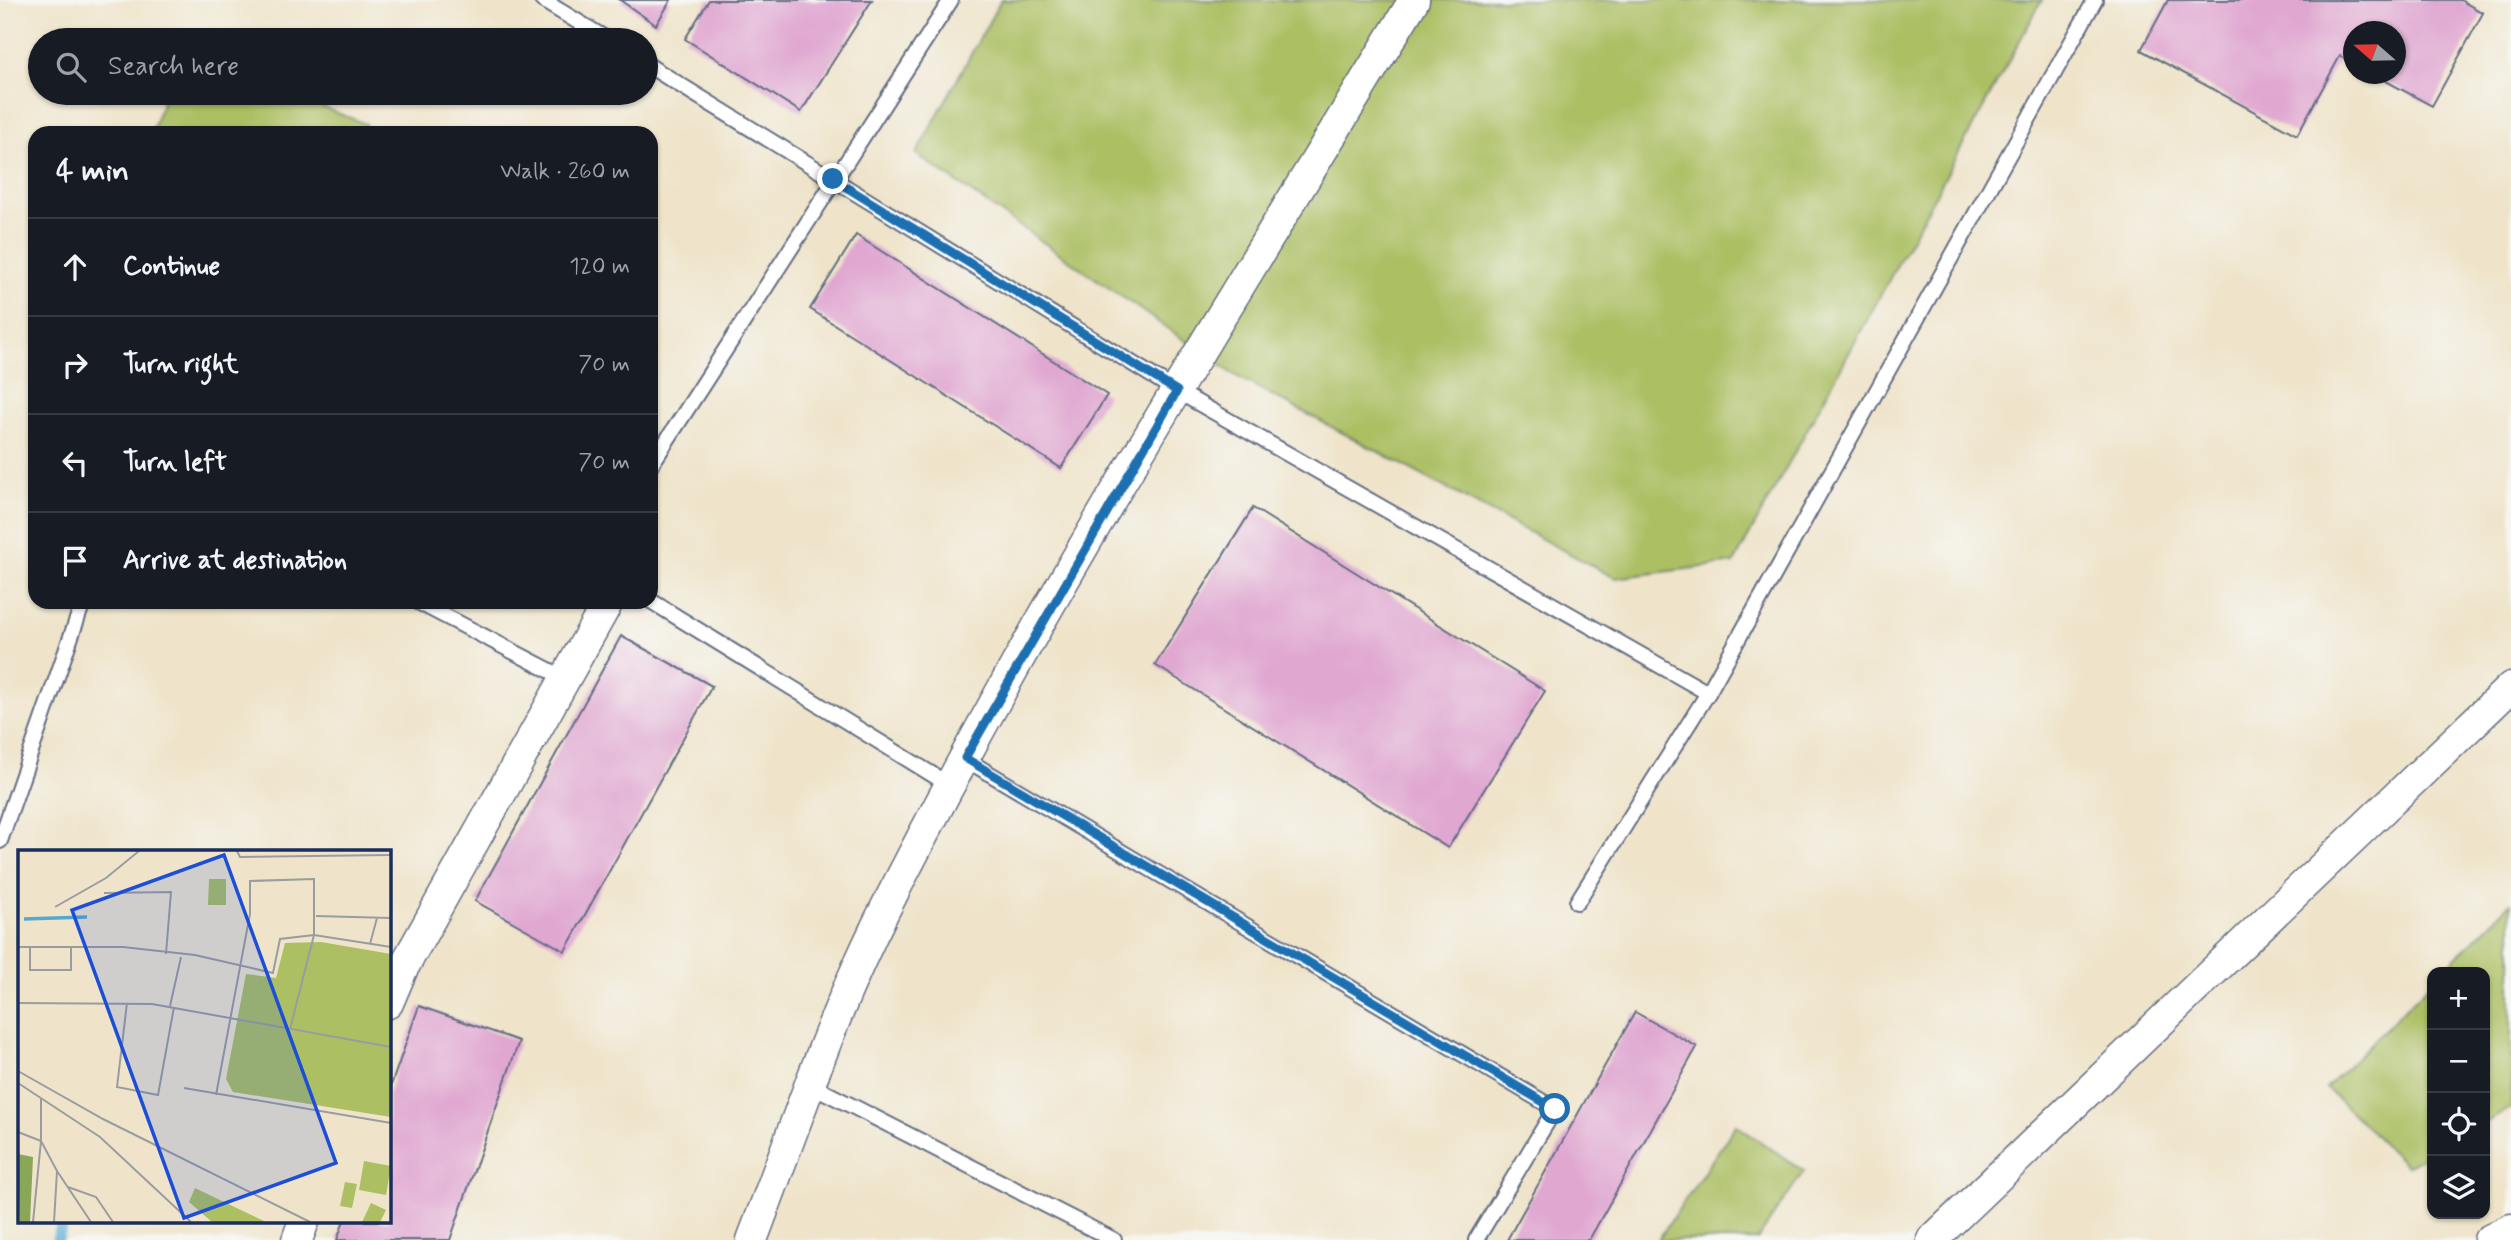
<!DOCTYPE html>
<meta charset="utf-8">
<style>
:root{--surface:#171b24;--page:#242831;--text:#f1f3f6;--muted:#9ea1a6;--line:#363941}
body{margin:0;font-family:Mynerve,sans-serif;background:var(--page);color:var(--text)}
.controls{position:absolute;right:21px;bottom:21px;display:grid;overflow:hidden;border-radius:14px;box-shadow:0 2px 5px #0004}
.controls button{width:63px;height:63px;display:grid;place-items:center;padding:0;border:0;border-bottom:2px solid var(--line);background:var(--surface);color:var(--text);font:35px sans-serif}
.compass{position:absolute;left:2343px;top:21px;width:63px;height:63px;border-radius:50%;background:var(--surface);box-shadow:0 2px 5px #0004;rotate:290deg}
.stop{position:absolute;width:21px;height:21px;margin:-16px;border:5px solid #1f6fb2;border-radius:50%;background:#fff}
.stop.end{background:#1f6fb2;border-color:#fff;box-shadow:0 2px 7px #0008}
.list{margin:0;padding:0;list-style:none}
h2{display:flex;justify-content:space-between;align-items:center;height:91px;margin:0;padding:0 28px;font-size:30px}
h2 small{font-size:23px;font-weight:400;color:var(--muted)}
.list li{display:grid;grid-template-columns:46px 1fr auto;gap:21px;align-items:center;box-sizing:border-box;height:98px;padding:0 28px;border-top:2px solid var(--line)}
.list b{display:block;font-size:26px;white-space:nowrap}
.list em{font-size:23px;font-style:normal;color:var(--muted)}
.icon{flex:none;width:38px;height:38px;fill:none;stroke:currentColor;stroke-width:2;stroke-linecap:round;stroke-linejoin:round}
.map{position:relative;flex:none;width:2511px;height:1240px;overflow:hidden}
.search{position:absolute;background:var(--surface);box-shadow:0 2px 5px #0004;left:28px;top:28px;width:630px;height:77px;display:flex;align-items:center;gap:18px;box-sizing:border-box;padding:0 24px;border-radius:38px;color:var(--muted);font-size:26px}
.panel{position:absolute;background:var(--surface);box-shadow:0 2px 5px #0004;left:28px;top:126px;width:630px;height:483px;border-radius:21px}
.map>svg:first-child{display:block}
</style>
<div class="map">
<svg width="2511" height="1240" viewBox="0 0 2511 1240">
<rect width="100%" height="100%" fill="#f6f6f2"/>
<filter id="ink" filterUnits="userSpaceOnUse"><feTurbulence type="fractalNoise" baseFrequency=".0143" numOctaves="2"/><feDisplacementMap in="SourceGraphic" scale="14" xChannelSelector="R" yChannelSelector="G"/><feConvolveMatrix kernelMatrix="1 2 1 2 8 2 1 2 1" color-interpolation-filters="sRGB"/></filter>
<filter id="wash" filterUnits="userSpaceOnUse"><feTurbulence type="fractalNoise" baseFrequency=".00686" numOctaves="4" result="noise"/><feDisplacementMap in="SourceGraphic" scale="28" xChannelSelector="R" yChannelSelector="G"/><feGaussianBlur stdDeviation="1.57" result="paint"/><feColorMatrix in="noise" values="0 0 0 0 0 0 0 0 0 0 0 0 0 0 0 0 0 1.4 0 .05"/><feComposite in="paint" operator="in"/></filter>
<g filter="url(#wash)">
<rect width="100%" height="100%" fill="#efe4ca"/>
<g fill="#acbf63" stroke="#647760" stroke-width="2">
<path d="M1001,0H2042L1734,563L1615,578L1236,376L916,154Z"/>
<path d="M166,93H286L366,124L363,133H151Z"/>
<path d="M2511,903V1108L2485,1123V972H2442Z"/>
<path d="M2432,982V1152L2407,1166L2326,1088Z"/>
<path d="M1736,1125L1804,1171L1757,1240H1658Z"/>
</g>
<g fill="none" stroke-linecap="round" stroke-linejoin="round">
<path stroke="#55a8d0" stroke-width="12" d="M57,1240L64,1221"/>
</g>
<g id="blocks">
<g fill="#e0a7d1">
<path d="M620,0H671L656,25Z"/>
<path d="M709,0H872L801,112L685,39Z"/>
<path d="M2168,0H2460L2483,13L2432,106L2373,74H2396V32H2354V63L2340,56L2297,135L2141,50Z"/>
<path d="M856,235L1107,395L1061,468L810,309Z"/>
<path d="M1253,508L1545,691L1448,848L1155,665Z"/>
<path d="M621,636L712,686L565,951L475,901Z"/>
<path d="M419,1006L519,1041L450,1240H337L344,1221H388V1094Z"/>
<path d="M1635,1012L1697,1047L1589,1240H1507Z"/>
</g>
</g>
</g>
<g filter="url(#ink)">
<use href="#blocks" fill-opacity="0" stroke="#656e84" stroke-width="2"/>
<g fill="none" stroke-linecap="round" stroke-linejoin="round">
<defs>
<g id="lane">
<path d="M542,0L608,40"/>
<path d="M646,64L1177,391L1708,693"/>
<path d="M651,465L951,0"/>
<path d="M651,601L951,786"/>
<path d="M418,602L564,678"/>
<path d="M965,759L1555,1109L1476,1240"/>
<path d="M0,841L83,602"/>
<path d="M1577,902L1708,693L2095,0"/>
<path d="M811,1085L1114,1240"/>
</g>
<g id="street">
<path d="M388,1003L402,970L608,602"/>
<path d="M297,1240L304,1221"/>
<path d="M752,1240C794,1130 831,1016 884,911C1042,598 1232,300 1414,0"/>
<path d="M1932,1240L2511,687"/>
<path d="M2489,1240L2511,1229"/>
</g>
</defs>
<use href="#lane" stroke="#656e84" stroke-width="18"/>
<use href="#street" stroke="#656e84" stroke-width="33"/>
<use href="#lane" stroke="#fff" stroke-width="14"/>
<use href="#street" stroke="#fff" stroke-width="30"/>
</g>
</g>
<g fill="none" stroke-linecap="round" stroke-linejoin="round" filter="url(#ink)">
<path stroke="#1f6fb2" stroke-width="9" d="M833,179L1177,391L965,758L1555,1109"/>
</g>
<g transform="translate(18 850)">
<rect width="373" height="373" fill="#efe4ca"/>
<path d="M191,29H208V55H190ZM303,92L373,104V267L215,242L208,229L228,124L258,128L267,93ZM346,311L373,316L368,345L341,340ZM327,332L339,334L334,358L322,356ZM177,338L248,372H194L171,352ZM353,353L368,360L362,372H344Z" fill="#acbf63"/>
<path d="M0,304L15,307L12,372H2Z" fill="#89a659"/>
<path fill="none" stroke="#55a8d0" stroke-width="3.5" d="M6,69L69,67"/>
<path fill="none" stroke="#9a9c9f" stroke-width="2" d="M219,1L222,7L373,5M86,43L153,42L148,104M37,57L88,28L121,1M298,66L373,68M352,94L359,68M12,96V120H53V96M0,97H105L177,105L255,123L262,89L296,85L373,97M0,153L134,154L373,197M109,153L99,237L140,245L156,157M152,156L163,107M0,221L85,269L292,372M0,233L82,287L173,372M166,238L373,273M198,245L232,64V31L296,29V85L272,179M23,248V291L39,321L36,372M0,282L23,291L15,372M39,321L73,372M50,337L78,347L95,372"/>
<path fill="#1d4ed8" fill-opacity="0.15" stroke="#1d4ed8" stroke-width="3.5" d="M206,5L318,313L166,368L54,60Z"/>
<rect width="373" height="373" fill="none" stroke="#1b2f5e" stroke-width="3.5"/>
</g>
</svg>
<div class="controls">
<button>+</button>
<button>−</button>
<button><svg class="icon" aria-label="locate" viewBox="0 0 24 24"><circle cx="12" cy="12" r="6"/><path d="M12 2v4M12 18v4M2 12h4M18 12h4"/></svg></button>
<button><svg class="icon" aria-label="layers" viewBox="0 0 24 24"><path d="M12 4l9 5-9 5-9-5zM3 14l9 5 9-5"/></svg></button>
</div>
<svg class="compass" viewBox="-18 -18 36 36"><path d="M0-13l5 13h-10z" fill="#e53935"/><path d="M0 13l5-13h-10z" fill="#9ea1a6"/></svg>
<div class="stop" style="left:1555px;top:1109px"></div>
<div class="stop end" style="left:833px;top:179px"></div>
<div class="search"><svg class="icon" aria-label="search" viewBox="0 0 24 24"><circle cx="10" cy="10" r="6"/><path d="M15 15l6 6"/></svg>Search here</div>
<section class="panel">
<h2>4 min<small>Walk · 260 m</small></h2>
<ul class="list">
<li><svg class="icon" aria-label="ahead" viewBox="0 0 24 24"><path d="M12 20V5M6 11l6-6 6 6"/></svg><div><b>Continue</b></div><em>120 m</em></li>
<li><svg class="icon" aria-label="right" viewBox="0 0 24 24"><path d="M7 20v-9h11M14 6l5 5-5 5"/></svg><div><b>Turn right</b></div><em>70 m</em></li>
<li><svg class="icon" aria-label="left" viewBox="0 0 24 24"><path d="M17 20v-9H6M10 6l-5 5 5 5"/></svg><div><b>Turn left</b></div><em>70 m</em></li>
<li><svg class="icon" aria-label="arrive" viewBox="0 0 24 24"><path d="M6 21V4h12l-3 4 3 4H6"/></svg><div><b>Arrive at destination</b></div></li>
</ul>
</section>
</div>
